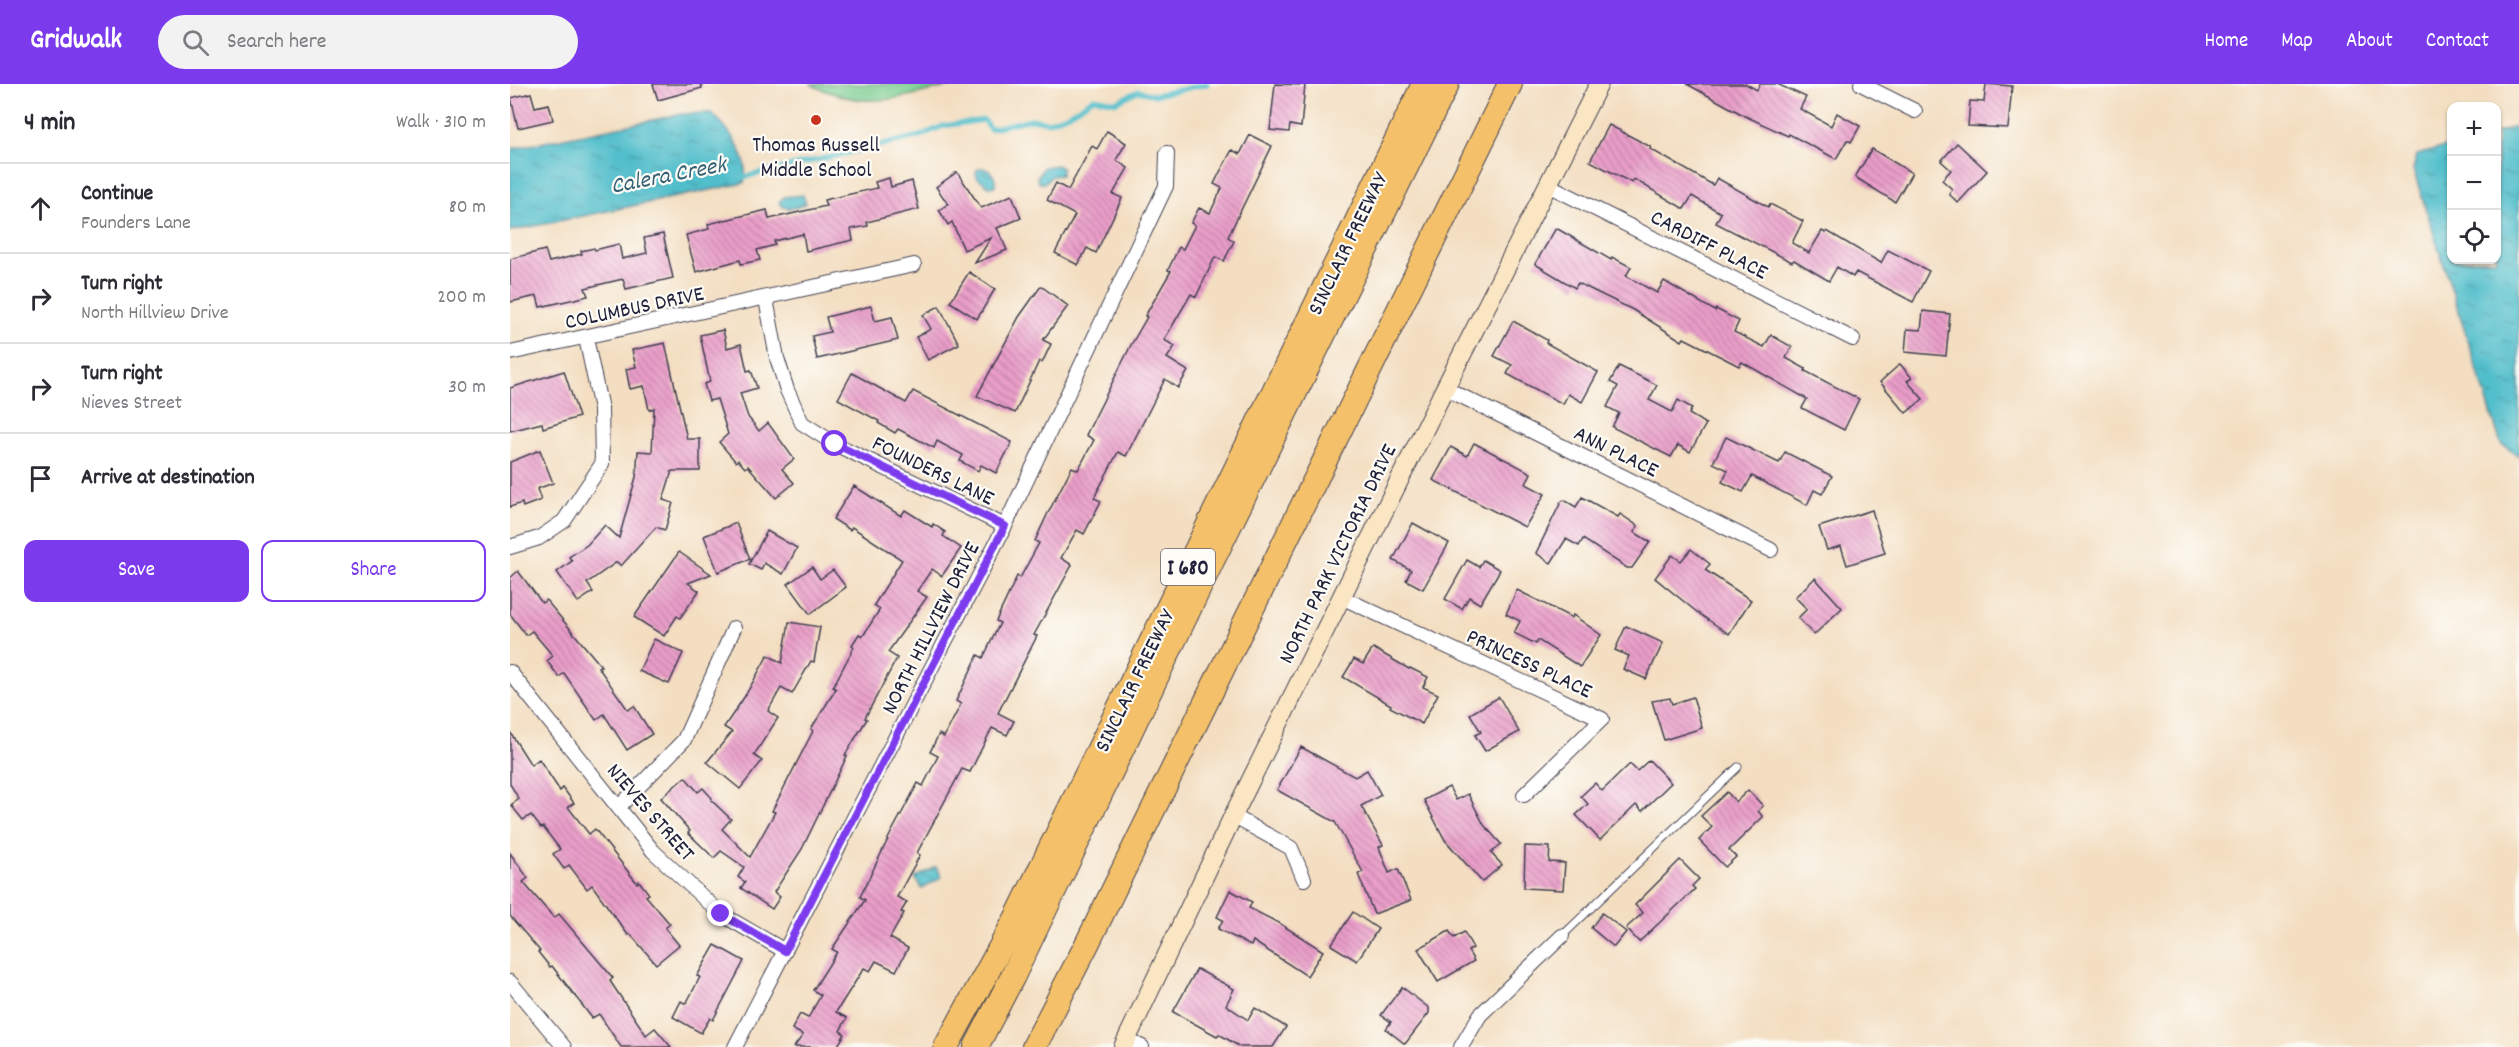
<!DOCTYPE html>
<meta charset="utf-8">
<style>
:root{--surface:#fff;--page:#f2f2f3;--text:#2b2b33;--muted:#7c7c81;--line:#e1e1e2;--accent:#7c3aed}
body{margin:0;font-family:Dekko,sans-serif;background:var(--page);color:var(--text)}
.controls{position:absolute;right:18px;top:18px;display:grid;overflow:hidden;border-radius:12px;box-shadow:0 2px 4px #0004}
.controls button{width:54px;height:54px;display:grid;place-items:center;padding:0;border:0;border-bottom:2px solid var(--line);background:var(--surface);color:var(--text);font:30px sans-serif}
.stop{position:absolute;width:18px;height:18px;margin:-14px;border:4px solid #7c3aed;border-radius:50%;background:#fff}
.stop.end{background:#7c3aed;border-color:#fff;box-shadow:0 2px 6px #0008}
.list{margin:0;padding:0;list-style:none}
h2{display:flex;justify-content:space-between;align-items:center;height:78px;margin:0;padding:0 24px;font-size:26px}
h2 small{font-size:20px;font-weight:400;color:var(--muted)}
.list li{display:grid;grid-template-columns:39px 1fr auto;gap:18px;align-items:center;box-sizing:border-box;height:90px;padding:0 24px;border-top:2px solid var(--line)}
.list b{display:block;font-size:22px;white-space:nowrap}
.list p{margin:0;font-size:20px;white-space:nowrap;color:var(--muted)}
.list em{font-size:20px;font-style:normal;color:var(--muted)}
.actions{display:flex;gap:12px;padding:18px 24px}
.actions a{flex:1;padding:14px 0;border:2px solid var(--accent);border-radius:12px;text-align:center;font-size:21px;color:var(--accent)}
.actions .main{background:var(--accent);color:#fff}
.icon{flex:none;width:33px;height:33px;fill:none;stroke:currentColor;stroke-width:2;stroke-linecap:round;stroke-linejoin:round}
.map{position:relative;flex:none;width:2009px;height:963px;overflow:hidden}
header{display:flex;align-items:center;gap:36px;box-sizing:border-box;height:84px;padding:0 30px;background:var(--accent);color:#fff}
header strong{font-size:28px}
nav{display:flex;gap:33px;margin-inline-start:auto;font-size:21px}
.search{width:420px;height:54px;background:var(--page);display:flex;align-items:center;gap:15px;box-sizing:border-box;padding:0 21px;border-radius:33px;color:var(--muted);font-size:22px}
main{display:flex}
aside{flex:1;background:var(--surface)}
.map>svg:first-child{display:block}
</style>
<header>
<strong>Gridwalk</strong>
<div class="search"><svg class="icon" aria-label="search" viewBox="0 0 24 24"><circle cx="10" cy="10" r="6"/><path d="M15 15l6 6"/></svg>Search here</div>
<nav><a>Home</a><a>Map</a><a>About</a><a>Contact</a></nav>
</header>
<main>
<aside>
<h2>4 min<small>Walk · 310 m</small></h2>
<ul class="list">
<li><svg class="icon" aria-label="ahead" viewBox="0 0 24 24"><path d="M12 20V5M6 11l6-6 6 6"/></svg><div><b>Continue</b><p>Founders Lane</p></div><em>80 m</em></li>
<li><svg class="icon" aria-label="right" viewBox="0 0 24 24"><path d="M7 20v-9h11M14 6l5 5-5 5"/></svg><div><b>Turn right</b><p>North Hillview Drive</p></div><em>200 m</em></li>
<li><svg class="icon" aria-label="right" viewBox="0 0 24 24"><path d="M7 20v-9h11M14 6l5 5-5 5"/></svg><div><b>Turn right</b><p>Nieves Street</p></div><em>30 m</em></li>
<li><svg class="icon" aria-label="arrive" viewBox="0 0 24 24"><path d="M6 21V4h12l-3 4 3 4H6"/></svg><div><b>Arrive at destination</b></div></li>
</ul>
<div class="actions"><a class="main">Save</a><a>Share</a></div>
</aside>
<div class="map">
<svg width="2009" height="963" viewBox="0 0 2009 963">
<defs>
<pattern id="water-ripples" width="26" height="14" patternUnits="userSpaceOnUse" patternTransform="scale(1.5)"><rect width="26" height="14" fill="#51becb"/><path d="M2 4q2-2 4 0t4 0M15 11q2-2 4 0t4 0" fill="none" stroke="#439aa6"/></pattern>
<pattern id="building-back-hatch" width="6" height="6" patternUnits="userSpaceOnUse" patternTransform="scale(1.5)"><rect width="6" height="6" fill="#ea9ec9"/><path d="M-1 5l2 2M0 0l6 6M5-1l2 2" fill="none" stroke="#bd80a4"/></pattern>
</defs>
<rect width="100%" height="100%" fill="#fdfcf7"/>
<filter id="ink" filterUnits="userSpaceOnUse"><feTurbulence type="fractalNoise" baseFrequency=".0167" numOctaves="2"/><feDisplacementMap in="SourceGraphic" scale="12" xChannelSelector="R" yChannelSelector="G"/><feConvolveMatrix kernelMatrix="1 2 1 2 8 2 1 2 1" color-interpolation-filters="sRGB"/></filter>
<filter id="wash" filterUnits="userSpaceOnUse"><feTurbulence type="fractalNoise" baseFrequency=".008" numOctaves="4" result="noise"/><feDisplacementMap in="SourceGraphic" scale="24" xChannelSelector="R" yChannelSelector="G"/><feGaussianBlur stdDeviation="1.35" result="paint"/><feColorMatrix in="noise" values="0 0 0 0 0 0 0 0 0 0 0 0 0 0 0 0 0 1.4 0 .05"/><feComposite in="paint" operator="in"/></filter>
<g filter="url(#wash)">
<rect width="100%" height="100%" fill="#f3dec1"/>
<path fill="#7acd90" stroke="#4e7866" stroke-width="1.5" d="M300,0H450C389,13 359,29 300,0Z"/>
<g fill="url(#water-ripples)" stroke="#3a7083" stroke-width="1.5">
<path d="M201,29C216,41 230,61 235,80C236,85 235,93 234,99L0,147V65L172,30Z"/>
<path d="M2009,42V372L1991,360L1903,85L1907,71L1941,61L1942,176H1986L1987,48Z"/>
<path d="M547,81L552,84L551,91L542,92L534,99H529L527,93L534,83Z"/>
<path d="M470,84C480,84 487,93 485,102L480,103L467,93L466,87Z"/>
<path d="M293,111L296,119C288,124 273,128 269,118L274,113Z"/>
<path d="M426,783L432,793L412,805L405,794Z"/>
</g>
<g fill="none" stroke-linecap="round" stroke-linejoin="round">
<path stroke="#51becb" stroke-width="5" d="M230,94L410,52L433,42L474,36L480,45L521,35L538,38L559,30L584,14L606,18L628,7L645,11L697,0"/>
</g>
<g id="blocks">
<g fill="url(#building-back-hatch)">
<path d="M143,0H191L192,4L148,16Z"/>
<path d="M765,0L795,1L791,43L780,41L779,48L760,46Z"/>
<path d="M1177,0H1236L1247,6L1250,0H1267L1296,13L1290,25L1321,42L1327,29L1350,42L1341,58L1337,56L1326,75L1279,50L1278,52L1235,32Z"/>
<path d="M1476,0L1502,2L1498,44L1458,42L1460,17L1474,18Z"/>
<path d="M21,9L25,23L39,20L43,36L8,44L1,14Z"/>
<path d="M1099,41L1141,63L1140,65L1203,101L1207,94L1258,123L1260,120L1293,137L1282,159L1299,169L1312,147L1316,149L1317,147L1371,179L1378,166L1419,187L1403,218L1346,188L1343,193L1327,183L1319,197L1284,176L1282,178L1206,139L1211,129L1182,112L1174,125L1124,95L1122,99L1080,77Z"/>
<path d="M597,47L616,59L606,76L618,84L603,110L612,114L586,169L577,164L568,181L545,169L565,131L537,116L546,99L558,106L582,62L587,65Z"/>
<path d="M740,51L762,62L718,153L724,157L714,177L705,173L686,213L681,210L654,256L665,262L657,274L678,287L668,304L655,295L616,372L608,368L584,414L591,417L574,450L567,446L551,474L562,481L524,551L527,552L488,629L504,637L497,651L482,644L460,688L452,685L407,769L410,771L387,813L397,818L391,828L394,829L380,854L398,864L386,887L366,877L360,887L354,884L326,928L337,934L330,947L335,950L327,963H284L293,951L282,945L290,930L298,934L311,911L303,906L327,868L322,865L355,816L350,813L381,749L408,699L413,702L428,672L420,668L429,650L434,653L451,620L446,617L468,571L473,574L490,539L486,537L507,492L510,494L529,459L525,457L537,431L562,383L568,386L584,356L576,351L621,261L637,233L635,232L661,187L658,186L669,163L673,165L685,141L681,139L689,124L700,129L712,104L704,100L711,86L722,66L730,70Z"/>
<path d="M1447,59L1477,87L1448,119L1439,110L1442,105L1432,96L1441,86L1431,77Z"/>
<path d="M1362,65L1402,89L1385,118L1345,93Z"/>
<path d="M447,88L471,124L502,111L511,134L487,144L497,166L465,179L481,154L454,166L442,138L438,141L429,126L438,120L426,103Z"/>
<path d="M379,94L381,103L402,97L409,125L357,138L358,142L341,145L343,156L296,167L293,150L264,157L265,161L247,166L250,176L231,180L230,176L186,188L176,151L199,145L198,140L257,126L259,135L316,122L314,116L367,104L365,98Z"/>
<path d="M1046,144L1101,176L1102,173L1121,183L1116,192L1147,209L1154,197L1205,227L1206,225L1229,237L1224,248L1254,263L1261,251L1282,263L1276,274L1296,285L1295,287L1349,315L1334,346L1292,324L1297,315L1232,278L1229,282L1174,254L1172,257L1123,226L1068,199L1065,204L1025,180Z"/>
<path d="M153,150L163,194L116,205L113,195L75,204L78,212L30,223L27,212L0,218V175L35,166L39,178L72,170L71,167L84,164L85,166L109,160L112,175L137,169L134,154Z"/>
<path d="M459,188L485,205L467,235L440,218Z"/>
<path d="M531,202L558,222L533,256L541,260L532,279L529,277L505,329L467,312L509,233Z"/>
<path d="M361,222L365,237L382,233L388,256L307,275L302,252L320,248L316,233Z"/>
<path d="M429,222L449,260L418,276L406,253L421,245L413,231Z"/>
<path d="M1413,227L1440,230L1436,272L1395,268L1397,245L1411,246Z"/>
<path d="M1003,237L1037,256L1036,259L1088,288L1072,318L1058,310L1053,320L997,290L1002,281L984,272Z"/>
<path d="M213,246L217,264L231,260L237,287L241,286L247,304L230,309L238,333L249,347L258,339L284,375L272,385L284,399L266,414L238,382L235,384L228,376L226,378L209,358L218,350L207,315L199,317L194,300L200,298L190,251Z"/>
<path d="M155,259L177,355H190V387H162L153,416L163,419L155,446L146,443L111,482L107,478L77,499L83,508L68,518L47,488L62,477L59,473L77,461L95,441L109,454L126,393L128,367L142,368L144,324L139,326L134,302L120,305L116,285L126,283L122,266Z"/>
<path d="M1390,280L1402,294L1397,297L1413,315L1396,329L1370,298Z"/>
<path d="M1109,282L1147,301L1139,316L1162,328L1168,316L1182,324L1179,330L1196,340L1180,368L1168,361L1161,373L1102,343L1109,329L1097,323L1108,302L1100,298Z"/>
<path d="M54,287L69,333L33,344L32,339L0,347V304Z"/>
<path d="M342,289L396,319L403,307L502,358L486,389L471,381L468,387L450,377L453,371L427,357L424,364L388,345L385,349L368,339L369,337L328,315Z"/>
<path d="M1216,353L1269,379L1275,368L1322,392L1312,410L1304,406L1297,421L1242,392L1233,408L1212,398L1218,386L1203,379Z"/>
<path d="M964,359L1021,389L1016,400L1035,410L1015,443L923,396L941,363L957,372Z"/>
<path d="M30,366L43,399L27,405L31,416L13,423L12,419L0,423V378Z"/>
<path d="M344,402L391,432L395,426L422,443L423,440L435,448L433,452L451,464L432,492L422,485L407,507L417,513L378,568L387,574L355,634L357,635L335,671L337,672L292,765L264,808L270,813L262,825L231,804L235,798L228,793L234,783L211,767L204,774L178,749L180,747L151,714L175,693L188,708L193,704L202,714L201,716L221,735L212,745L240,773L265,728L262,727L303,647L301,645L326,605L323,603L344,563L342,561L349,550L353,552L370,525L364,521L392,476L342,443L340,446L323,435Z"/>
<path d="M1072,413L1108,433L1110,430L1128,442L1124,448L1140,458L1122,484H1117L1073,455L1069,462L1056,455L1041,479L1026,469L1051,418L1054,416L1066,423Z"/>
<path d="M1362,426L1375,469L1337,481L1331,462L1317,466L1309,443Z"/>
<path d="M226,439L240,475L208,488L194,452Z"/>
<path d="M903,439L939,459L913,505L896,496L901,486L883,476Z"/>
<path d="M257,447L287,464L273,490L254,479L251,486L239,480Z"/>
<path d="M1181,465L1200,480L1195,486L1241,516L1219,550L1188,529L1145,494L1162,471L1171,477Z"/>
<path d="M169,468L201,490L178,499L189,507L170,534L167,532L154,552L124,533Z"/>
<path d="M957,476L969,483L973,476L990,486L970,520L959,513L952,525L935,515Z"/>
<path d="M302,483L310,495L323,486L336,503L300,530L278,500Z"/>
<path d="M8,487L32,519L36,516L91,582L88,583L118,626L124,622L142,650L117,666L94,630L86,636L54,589L49,593L37,577L43,572L22,547L16,551L0,530V494Z"/>
<path d="M1305,494L1332,524L1304,551L1288,534L1297,525L1285,513Z"/>
<path d="M1007,506L1062,534L1063,531L1091,551L1070,583L1028,556L1026,560L1004,549L1010,537L996,530Z"/>
<path d="M279,538L310,543L304,578L301,577L282,610L271,604L258,627L268,634L244,671L252,677L230,705L197,678L222,648L214,643L235,612L258,571L272,579Z"/>
<path d="M1116,542L1153,559L1136,595L1113,585L1119,572L1105,566Z"/>
<path d="M144,555L173,569L159,600L129,587Z"/>
<path d="M863,564L899,585L900,584L918,593L913,603L928,610L912,640L880,623L881,621L833,593L844,575L853,580Z"/>
<path d="M989,613L1009,648L975,667L965,651L971,648L960,630Z"/>
<path d="M1183,613L1192,644L1154,656L1142,617L1160,614L1162,620Z"/>
<path d="M0,648L21,681L29,675L50,707L53,704L64,719L58,723L79,750L85,745L127,799L129,797L139,810L136,812L160,840L155,844L169,861L146,880L120,850L118,851L82,801L77,805L59,781L54,785L43,770L50,765L33,743L31,744L21,731L13,736L1,721L9,715L0,700Z"/>
<path d="M791,663L845,693L857,686L871,711L851,722L873,761L869,763L879,789L888,785L901,816L864,830L848,790L853,788L825,738L767,706Z"/>
<path d="M1139,676L1161,699L1132,727L1126,721L1090,756L1066,731L1078,720L1071,712L1085,699L1092,707L1120,680L1127,687Z"/>
<path d="M939,703L946,716L958,710L974,741L991,760L981,769L992,781L972,798L935,756L914,716Z"/>
<path d="M1238,706L1253,722L1248,727L1253,733L1219,766L1226,773L1215,783L1189,756L1202,743L1191,732L1217,708L1226,718Z"/>
<path d="M1015,762L1040,763L1039,778L1055,779L1053,806L1014,804Z"/>
<path d="M0,769L18,794L13,798L44,834L49,830L103,894L100,897L136,951L145,944L161,963H111L89,930L82,934L42,882L40,883L28,868L30,867L0,832Z"/>
<path d="M1170,776L1189,795L1182,802L1185,805L1129,858L1116,844L1133,829L1125,821Z"/>
<path d="M720,806L742,818L739,824L769,839L813,867L797,892L743,857L741,862L708,845L713,836L707,833Z"/>
<path d="M843,828L868,845L847,877L821,861Z"/>
<path d="M1092,829L1116,848L1104,863L1081,844Z"/>
<path d="M939,847L944,854L954,848L963,864L958,867L964,877L928,898L908,865Z"/>
<path d="M205,861L234,877L203,936L200,934L191,949L163,933L171,917L176,920L190,893L187,892Z"/>
<path d="M687,885L724,905L716,921L738,936L745,924L776,943L763,963H730L709,950L707,952L663,928Z"/>
<path d="M892,903L919,924V929L895,960L876,945L881,938L871,931Z"/>
</g>
</g>
</g>
<g filter="url(#ink)">
<use href="#blocks" fill-opacity="0" stroke="#413e4f" stroke-width="1.5"/>
<g fill="none" stroke-linecap="round" stroke-linejoin="round">
<defs>
<path id="lane" d="M1052,852L1228,683"/>
<g id="street">
<path d="M1351,0L1405,27"/>
<path d="M1038,101L1343,255"/>
<path d="M256,215L267,274L277,306L292,339L325,360L495,442"/>
<path d="M0,269L404,181"/>
<path d="M935,304L1261,466"/>
<path d="M0,463L29,454L54,437L92,380L91,325L76,254"/>
<path d="M831,513L1092,635L1014,711"/>
<path d="M0,588L143,767L211,830L275,867"/>
<path d="M109,723L174,656L224,544"/>
<path d="M723,732L781,764L794,795"/>
<path d="M0,898L54,963"/>
<path d="M617,956L632,963"/>
<path d="M225,963L495,442L656,102L657,69"/>
<path d="M951,963L970,931L1052,852"/>
</g>
<path id="secondary" d="M613,963L723,732L935,304L1089,0"/>
<g id="highway">
<path d="M436,963L506,835L914,0"/>
<path d="M466,963L503,892L701,479L937,0"/>
<path d="M524,963L576,862L1000,0"/>
</g>
</defs>
<use href="#lane" stroke="#413e4f" stroke-width="9"/>
<use href="#street" stroke="#413e4f" stroke-width="16"/>
<use href="#secondary" stroke="#413e4f" stroke-width="20"/>
<use href="#highway" stroke="#413e4f" stroke-width="26"/>
<use href="#lane" stroke="#fff" stroke-width="7"/>
<use href="#street" stroke="#fff" stroke-width="14"/>
<use href="#secondary" stroke="#fbe6c3" stroke-width="18"/>
<use href="#highway" stroke="#f4c16a" stroke-width="24"/>
</g>
</g>
<g fill="none" stroke-linecap="round" stroke-linejoin="round" filter="url(#ink)">
<path stroke="#7c3aed" stroke-width="8" d="M211,830L275,867L495,442L325,360"/>
</g>
<circle fill="#c8321e" stroke="#fdfcf7" stroke-width="2" cx="306" cy="36" r="6"/>
<g text-anchor="middle" stroke-width="4.5" stroke-linejoin="round" paint-order="stroke">
<rect fill="#fdfcf7" stroke="#646373" stroke-width="1.5" x="651" y="465" width="54" height="36" rx="4.5"/>
<g font-size="21" font-weight="bold" fill="#22223b">
<text x="678" y="490">I 680</text>
</g>
<g font-size="22" fill="#22223b" stroke="#fdfcf7">
<text x="306" y="67">Thomas Russell<tspan x="306" dy="25">Middle School</tspan></text>
</g>
<g font-size="22" fill="#22223b" stroke="#fdfcf7">
<text transform="translate(836 159) rotate(-64)" y="8">SINCLAIR FREEWAY</text>
<text transform="translate(1200 159) rotate(27)" y="8">CARDIFF PLACE</text>
<text transform="translate(124 222) rotate(-12)" y="8">COLUMBUS DRIVE</text>
<text transform="translate(1107 366) rotate(26)" y="8">ANN PLACE</text>
<text transform="translate(424 385) rotate(26)" y="8">FOUNDERS LANE</text>
<text transform="translate(826 469) rotate(-64)" y="8">NORTH PARK VICTORIA DRIVE</text>
<text transform="translate(419 543) rotate(-63)" y="8">NORTH HILLVIEW DRIVE</text>
<text transform="translate(1020 578) rotate(25)" y="8">PRINCESS PLACE</text>
<text transform="translate(623 596) rotate(-64)" y="8">SINCLAIR FREEWAY</text>
<text transform="translate(142 727) rotate(49)" y="8">NIEVES STREET</text>
</g>
<g font-size="24" font-style="italic" fill="#356075" stroke="#fdfcf7">
<text transform="translate(158 90) rotate(-11)" y="8">Calera Creek</text>
</g>
</g>
</svg>
<div class="controls">
<button>+</button>
<button>−</button>
<button><svg class="icon" aria-label="locate" viewBox="0 0 24 24"><circle cx="12" cy="12" r="6"/><path d="M12 2v4M12 18v4M2 12h4M18 12h4"/></svg></button>
</div>
<div class="stop" style="left:325px;top:360px"></div>
<div class="stop end" style="left:211px;top:830px"></div>
</div>
</main>
